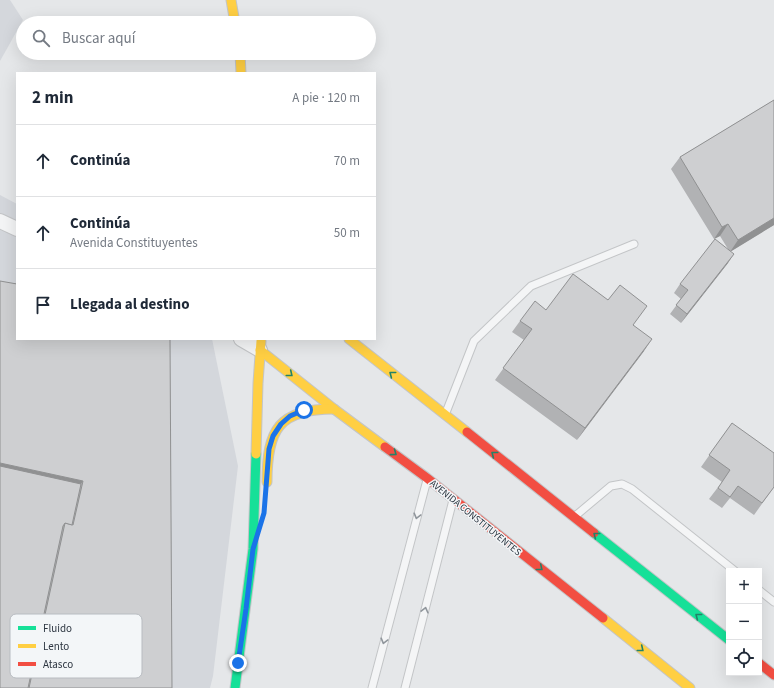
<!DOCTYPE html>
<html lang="es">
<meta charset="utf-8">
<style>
:root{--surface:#fff;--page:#f6f6f7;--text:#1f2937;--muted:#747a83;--line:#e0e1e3}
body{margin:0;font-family:"Source Sans 3",sans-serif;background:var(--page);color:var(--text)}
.controls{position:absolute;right:12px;bottom:12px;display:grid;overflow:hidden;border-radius:0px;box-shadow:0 4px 16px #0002}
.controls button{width:36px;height:36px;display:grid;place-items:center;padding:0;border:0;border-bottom:1px solid var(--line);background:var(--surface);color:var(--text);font:20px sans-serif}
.stop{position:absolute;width:12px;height:12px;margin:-9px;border:3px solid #1a73e8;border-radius:50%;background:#fff}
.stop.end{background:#1a73e8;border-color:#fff;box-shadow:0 1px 4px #0008}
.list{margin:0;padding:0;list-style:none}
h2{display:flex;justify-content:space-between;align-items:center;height:52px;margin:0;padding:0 16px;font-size:17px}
h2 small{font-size:13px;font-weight:400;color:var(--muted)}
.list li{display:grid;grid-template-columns:26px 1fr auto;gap:12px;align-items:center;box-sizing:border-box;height:72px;padding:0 16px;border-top:1px solid var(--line)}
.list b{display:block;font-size:15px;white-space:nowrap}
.list p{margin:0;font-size:13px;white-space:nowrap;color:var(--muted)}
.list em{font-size:13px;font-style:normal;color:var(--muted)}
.icon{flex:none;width:22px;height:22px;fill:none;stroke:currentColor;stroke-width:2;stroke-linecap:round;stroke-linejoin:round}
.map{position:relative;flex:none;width:774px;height:688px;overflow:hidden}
.search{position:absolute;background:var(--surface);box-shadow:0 4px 16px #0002;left:16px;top:16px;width:360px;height:44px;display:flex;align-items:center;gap:10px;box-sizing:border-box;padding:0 14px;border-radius:22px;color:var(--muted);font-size:15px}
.panel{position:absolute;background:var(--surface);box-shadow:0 4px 16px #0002;left:16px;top:72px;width:360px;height:268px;border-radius:0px}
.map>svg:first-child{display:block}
</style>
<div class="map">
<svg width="774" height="688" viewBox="0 0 774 688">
<rect width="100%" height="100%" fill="#e5e7e9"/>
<g fill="#d4d7dc">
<path d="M0,0H10L23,20L0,61Z"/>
<path d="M0,195L17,204V339H212L238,466L213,676L210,688H0Z"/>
</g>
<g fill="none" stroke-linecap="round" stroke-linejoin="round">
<defs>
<g id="lane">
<path d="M445,415L474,341L531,286L634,244"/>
<path d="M574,517L611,486L622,484L632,489L735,571"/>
<path d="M759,590L774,602"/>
<path d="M372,688L427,480"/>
<path d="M405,688L453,500"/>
</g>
<g id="street">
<path d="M0,221L17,229"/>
<path d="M241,339L260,350"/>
</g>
<g id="fast">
<path d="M594,533L729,640"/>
<path d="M235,688L253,549L256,454"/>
</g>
<g id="slow">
<path d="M231,0L235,23"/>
<path d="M240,53L241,73"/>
<path d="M349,339L467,432"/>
<path d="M260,350L334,409L385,447"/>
<path d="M256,454L258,383L261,341"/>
<path d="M267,482C267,429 279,409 334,409"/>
<path d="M603,618L690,688"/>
</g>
<g id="jam">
<path d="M467,432L594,533"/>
<path d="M385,447L427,478L603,618"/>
<path d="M759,663L774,675"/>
</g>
</defs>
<use href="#lane" stroke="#c3c5c7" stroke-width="9"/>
<use href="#street" stroke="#c3c5c7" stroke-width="16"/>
<use href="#fast" stroke="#c3c5c7" stroke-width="11"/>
<use href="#slow" stroke="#c3c5c7" stroke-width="11"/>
<use href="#jam" stroke="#c3c5c7" stroke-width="11"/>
<use href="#lane" stroke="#f4f5f6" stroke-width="7"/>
<use href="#street" stroke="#f4f5f6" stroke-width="14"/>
<use href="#fast" stroke="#16e098" stroke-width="9"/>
<use href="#slow" stroke="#ffcf43" stroke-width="9"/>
<use href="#jam" stroke="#f24e42" stroke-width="9"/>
</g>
<g fill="#b1b2b4">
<path d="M774,100V225L731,251L728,263L681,323L670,314L681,299L674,293L680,284L728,249L720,236L714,239L671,169L680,157Z"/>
<path d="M0,281L170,339L172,688H0Z"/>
<path d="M546,310L634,325L644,351L577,440L495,380L524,340L512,332L520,321Z"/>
<path d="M732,423L774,487L754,515L730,498L722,508L709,499L722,482L701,467Z"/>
</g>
<g fill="#909192">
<path d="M774,218V225L730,252L738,240Z"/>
<path d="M728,224L720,236L714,239L722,227Z"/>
<path d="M734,254L728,263L681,323L687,314Z"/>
<path d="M652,339L644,351L577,440L585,428Z"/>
<path d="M0,463L83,481L75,493L0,477Z"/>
</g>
<g fill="#cecfd1" stroke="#909192">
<path d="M774,100V218L738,240L728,224L722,227L680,157Z"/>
<path d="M715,239L734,254L687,314L676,305L688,290L680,284Z"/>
<path d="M573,274L608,300L620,285L647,306L633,325L652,339L585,428L503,368L532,329L520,321L535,301L546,310Z"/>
<path d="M0,281L17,284V339H170L172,688H29L65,523L73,525L83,481L0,463Z"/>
<path d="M732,423L774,453V487L762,503L738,486L730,497L718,488L730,470L709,455Z"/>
<path d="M0,466L81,484L72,525L65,523L63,526L28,688H0Z"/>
</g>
<defs><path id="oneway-chevron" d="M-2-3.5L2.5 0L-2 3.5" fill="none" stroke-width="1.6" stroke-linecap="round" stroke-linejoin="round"/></defs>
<g stroke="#238268">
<use href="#oneway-chevron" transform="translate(290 374) rotate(39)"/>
<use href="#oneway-chevron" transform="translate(392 374) rotate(-142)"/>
<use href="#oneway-chevron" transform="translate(394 453) rotate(36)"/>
<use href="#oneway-chevron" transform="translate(494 454) rotate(-142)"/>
<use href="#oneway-chevron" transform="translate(596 535) rotate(-142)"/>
<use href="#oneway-chevron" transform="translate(540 568) rotate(39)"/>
<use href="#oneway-chevron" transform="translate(698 616) rotate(-142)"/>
<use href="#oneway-chevron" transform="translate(641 649) rotate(39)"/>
</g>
<g stroke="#90969c">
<use href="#oneway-chevron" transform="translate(417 516) rotate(105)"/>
<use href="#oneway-chevron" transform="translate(425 610) rotate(-76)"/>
<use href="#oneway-chevron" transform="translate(384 641) rotate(105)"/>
</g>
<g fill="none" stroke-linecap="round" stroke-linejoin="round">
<path stroke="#1a73e8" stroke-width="5" d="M238,663L246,609L253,549L264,513L269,449L273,436L281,424L290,416L304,410"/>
</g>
<g text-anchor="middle" stroke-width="3" stroke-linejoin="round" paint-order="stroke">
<g font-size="10" fill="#2d3641" stroke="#f3f6f8">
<text transform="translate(476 517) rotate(39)" y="4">AVENIDA CONSTITUYENTES</text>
</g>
</g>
<rect x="10" y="614" width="132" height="64" rx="6" fill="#f3f6f8" stroke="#b8bcc1" stroke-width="1"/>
<rect x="18" y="626" width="18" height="4" fill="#16e098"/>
<rect x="18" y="644" width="18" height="4" fill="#ffcf43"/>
<rect x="18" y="662" width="18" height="4" fill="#f24e42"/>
<g font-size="11" fill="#2d3641">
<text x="43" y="632">Fluido</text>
<text x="43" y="650">Lento</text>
<text x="43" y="668">Atasco</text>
</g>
</svg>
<div class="controls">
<button>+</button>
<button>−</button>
<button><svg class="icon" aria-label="locate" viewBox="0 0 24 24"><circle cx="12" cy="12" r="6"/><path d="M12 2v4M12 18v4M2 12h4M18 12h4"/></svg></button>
</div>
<div class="stop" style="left:304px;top:410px"></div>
<div class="stop end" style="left:238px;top:663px"></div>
<div class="search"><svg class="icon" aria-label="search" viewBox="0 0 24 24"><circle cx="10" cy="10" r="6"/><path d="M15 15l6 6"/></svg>Buscar aquí</div>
<section class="panel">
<h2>2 min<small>A pie · 120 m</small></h2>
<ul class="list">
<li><svg class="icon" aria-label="ahead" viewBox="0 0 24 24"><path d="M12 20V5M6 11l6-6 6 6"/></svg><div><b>Continúa</b></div><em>70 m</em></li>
<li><svg class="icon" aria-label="ahead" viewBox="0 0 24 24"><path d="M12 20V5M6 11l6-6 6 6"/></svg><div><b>Continúa</b><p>Avenida Constituyentes</p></div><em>50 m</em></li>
<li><svg class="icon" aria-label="arrive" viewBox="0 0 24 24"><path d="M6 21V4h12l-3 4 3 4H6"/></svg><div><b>Llegada al destino</b></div></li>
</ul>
</section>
</div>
